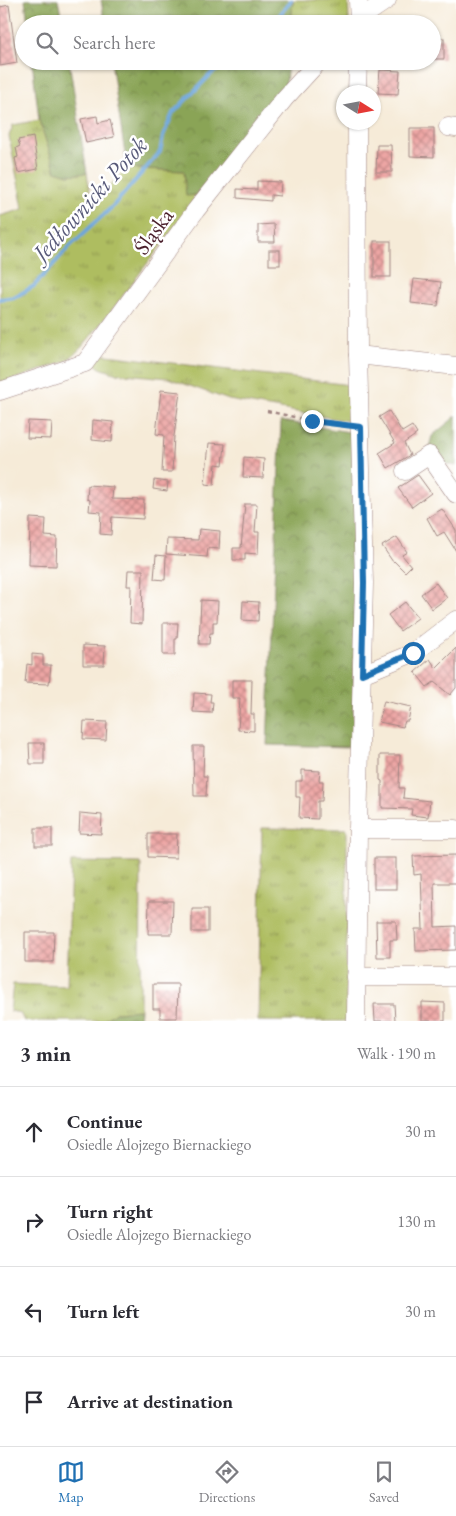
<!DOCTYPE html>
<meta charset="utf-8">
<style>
:root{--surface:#fff;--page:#f7f7f7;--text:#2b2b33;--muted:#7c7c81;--line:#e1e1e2;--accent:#1f6fb2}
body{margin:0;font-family:"EB Garamond",serif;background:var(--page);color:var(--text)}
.compass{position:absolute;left:336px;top:85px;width:45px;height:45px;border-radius:50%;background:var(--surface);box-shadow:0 1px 4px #0004;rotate:101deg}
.stop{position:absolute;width:15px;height:15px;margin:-11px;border:4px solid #1f6fb2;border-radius:50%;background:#fff}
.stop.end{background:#1f6fb2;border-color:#fff;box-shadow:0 1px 5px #0008}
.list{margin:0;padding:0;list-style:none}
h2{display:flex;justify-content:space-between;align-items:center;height:65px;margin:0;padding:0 20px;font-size:21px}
h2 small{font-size:16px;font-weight:400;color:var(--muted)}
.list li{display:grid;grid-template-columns:32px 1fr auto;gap:15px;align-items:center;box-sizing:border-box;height:90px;padding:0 20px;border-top:1px solid var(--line)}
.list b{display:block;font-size:19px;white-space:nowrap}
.list p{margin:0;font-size:16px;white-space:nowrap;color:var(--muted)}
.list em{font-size:16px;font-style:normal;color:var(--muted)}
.icon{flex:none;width:28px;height:28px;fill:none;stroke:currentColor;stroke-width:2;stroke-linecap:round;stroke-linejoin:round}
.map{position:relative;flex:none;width:456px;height:1021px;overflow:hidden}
.search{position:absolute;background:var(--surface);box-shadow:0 1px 4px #0004;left:15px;right:15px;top:15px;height:55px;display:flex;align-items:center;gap:12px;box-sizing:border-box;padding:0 18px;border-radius:28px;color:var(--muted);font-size:19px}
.sheet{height:425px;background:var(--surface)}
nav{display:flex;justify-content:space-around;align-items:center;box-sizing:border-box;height:70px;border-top:1px solid var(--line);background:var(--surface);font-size:14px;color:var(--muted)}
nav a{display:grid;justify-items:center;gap:2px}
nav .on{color:var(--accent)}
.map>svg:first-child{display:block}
</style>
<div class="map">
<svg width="456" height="1021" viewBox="0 0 456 1021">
<defs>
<pattern id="grass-tufts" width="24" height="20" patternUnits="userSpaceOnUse" patternTransform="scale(1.25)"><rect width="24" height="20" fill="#aebd60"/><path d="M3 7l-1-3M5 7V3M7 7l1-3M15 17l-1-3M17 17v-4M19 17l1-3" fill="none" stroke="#90994f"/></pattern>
<pattern id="forest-crowns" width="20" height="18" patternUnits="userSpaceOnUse" patternTransform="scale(1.25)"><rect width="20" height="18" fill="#8aa456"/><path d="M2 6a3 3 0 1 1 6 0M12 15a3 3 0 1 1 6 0" fill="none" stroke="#738547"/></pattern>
<pattern id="building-cross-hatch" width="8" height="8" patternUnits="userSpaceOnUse" patternTransform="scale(1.25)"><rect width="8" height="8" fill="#eda6a4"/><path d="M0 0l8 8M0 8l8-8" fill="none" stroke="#c28786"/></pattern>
</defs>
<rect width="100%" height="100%" fill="#fff"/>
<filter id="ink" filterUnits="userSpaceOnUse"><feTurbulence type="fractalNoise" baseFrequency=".02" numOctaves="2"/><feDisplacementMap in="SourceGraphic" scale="10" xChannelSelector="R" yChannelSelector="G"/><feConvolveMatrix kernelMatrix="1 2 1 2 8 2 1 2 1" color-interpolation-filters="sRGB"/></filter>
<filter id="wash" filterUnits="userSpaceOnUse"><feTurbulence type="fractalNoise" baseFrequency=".0096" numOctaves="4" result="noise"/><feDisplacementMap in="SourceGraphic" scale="20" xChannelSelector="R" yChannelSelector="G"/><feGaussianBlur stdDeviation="1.12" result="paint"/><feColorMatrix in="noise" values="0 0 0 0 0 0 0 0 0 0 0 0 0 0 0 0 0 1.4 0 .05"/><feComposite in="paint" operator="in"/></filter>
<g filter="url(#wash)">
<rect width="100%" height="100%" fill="#f6ebd8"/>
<g fill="url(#grass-tufts)" stroke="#7c6e46">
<path d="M293,0H348L349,20L345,24H291Z"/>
<path d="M39,120L56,171L69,175L87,173L92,205L127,168L184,171L199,195L115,306L82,347L67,361L0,384V216L23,209L9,136L13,125Z"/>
<path d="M99,354L350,385L354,422L229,400L168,378L114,373L100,368L95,364V356Z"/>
<path d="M262,828L347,829L346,1021H258Z"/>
<path d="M71,862L141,863L140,1010L116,1012L102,1021H24L20,1013L10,1011L13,984L67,986Z"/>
</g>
<g fill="url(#forest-crowns)" stroke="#6a6240">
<path d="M25,0H58L63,24H28Z"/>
<path d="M101,0H293L291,24H105Z"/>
<path d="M32,61H69L87,173L69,175L56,171L39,120Z"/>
<path d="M111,61H288L286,84L199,195L186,196L184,171L127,168Z"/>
<path d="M456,416V466L440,462L429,447L432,436Z"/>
<path d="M281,421L356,433L353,747L267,745Z"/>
<path d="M140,1010L139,1021H102L116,1012Z"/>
</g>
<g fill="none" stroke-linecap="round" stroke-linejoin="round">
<g stroke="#6ca5db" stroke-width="4">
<path d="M273,24L291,0"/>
<path d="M0,299L15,297L34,286L69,247L113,206L160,152L163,136L173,113L211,74L230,61"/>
</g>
</g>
<g id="blocks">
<g fill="url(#building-cross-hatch)">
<path d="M9,5L17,63L0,66V7Z"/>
<rect x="432" y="38" width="12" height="21"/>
<path d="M380,70L400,71L398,94L378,93Z"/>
<path d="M97,116L98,123L110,120L114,137L86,143L81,119Z"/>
<path d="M410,128H434V157L410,156Z"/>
<path d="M33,137L38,169L18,173L15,158L18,157L16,148L20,146L18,140Z"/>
<path d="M377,145H391L392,172H376Z"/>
<path d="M257,181L281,182L280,196L271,195V201L237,198V189L257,190Z"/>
<path d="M274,224L275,242H258V225Z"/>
<rect x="374" y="241" width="17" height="36"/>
<rect x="269" y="250" width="11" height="15"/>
<path d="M414,279L441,282L438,306L411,303Z"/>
<path d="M161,390L180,392L174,436L172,472H162L164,435L156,434Z"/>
<path d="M389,411L402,432L412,426L417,434L404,443L410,455L388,468L379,453L395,443L379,417Z"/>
<path d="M93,420L113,422L112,442L92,440Z"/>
<path d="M28,421L52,422L51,439L27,438Z"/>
<path d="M209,443L225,444L223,465L216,464L214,485L205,484Z"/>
<path d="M244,457L264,459L263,478L243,477Z"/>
<path d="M418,475L431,493L412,507L398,488Z"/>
<path d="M154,480L168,482L167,491L153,489Z"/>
<path d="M88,485L113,487L112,499L144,500L143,519L112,517L111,535L100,534L101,512L89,511L90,500L87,499Z"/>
<path d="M245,504H257L255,532H259L258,554L245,553V560H233V548H241Z"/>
<path d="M442,509L456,530V551L444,532L437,536L427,518Z"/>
<path d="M30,518L46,519L45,536L57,537L56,566L29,565Z"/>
<path d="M199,529L220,531L219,549L208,548L207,557L166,554L167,539L198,540Z"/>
<path d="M397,537L407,552L402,555L411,566L405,572L394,561L393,562L382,546Z"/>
<path d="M156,555L166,556L165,580L154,579Z"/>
<path d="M128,570H143L142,624L130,623L131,586H127Z"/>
<path d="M436,583L447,598L432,609L421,594Z"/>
<path d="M201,600L218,601L217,622H213V633H210L209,644H199Z"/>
<path d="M243,601L259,602L258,621L242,620Z"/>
<path d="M405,602L418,618L400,631L388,615Z"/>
<path d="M163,623H178L177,639H175V655H163Z"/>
<path d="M83,645L105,646L104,665H83Z"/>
<path d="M456,648V688L450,695L434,682L427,687L415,672L430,659L436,668Z"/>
<path d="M32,654L43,655V665H51L49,684L25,683L27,664L32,665Z"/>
<path d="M232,680H252L251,714H254V731L238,730L240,698H232Z"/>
<path d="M194,693L211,694L210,702H213L212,713L193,712Z"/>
<path d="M384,701L411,707L408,721H405L403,727L379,722Z"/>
<path d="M84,721L107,722L106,740L83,739Z"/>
<path d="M29,743H44V764H30Z"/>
<path d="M193,746H204L203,776H207L206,796H194Z"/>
<path d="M380,755H400L399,788H404L403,798L430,801L428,817L411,815L412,809L382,808V781L380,780Z"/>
<path d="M302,770L320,771L319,781H323L322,801H318V819L299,818L300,797H296V781H302Z"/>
<path d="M80,813L102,815L101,834L79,833Z"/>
<rect x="35" y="828" width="17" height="18"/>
<path d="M148,834H177L176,858L148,857Z"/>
<path d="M456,855V883H434L435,927L456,926V950L416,951L415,929H423L421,874L414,875L413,856Z"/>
<rect x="374" y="858" width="22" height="31"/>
<path d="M149,901H173L172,934H148Z"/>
<rect x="192" y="909" width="16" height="23"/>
<path d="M376,921H396L397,940H390V957H377Z"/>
<path d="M25,932H54L53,962H25Z"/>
<path d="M153,984H178L177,1018H160V1009H153Z"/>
<path d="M422,1002L445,1003V1021H422Z"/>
<path d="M374,1004H394L395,1021H375Z"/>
</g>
</g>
</g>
<g filter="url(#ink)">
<use href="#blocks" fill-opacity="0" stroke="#a08582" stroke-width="1"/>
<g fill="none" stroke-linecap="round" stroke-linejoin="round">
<defs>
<g id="minor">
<path d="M358,0L359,24"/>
<path d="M354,24L359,19L387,0"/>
<path d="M357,92L358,61"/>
<path d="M448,127L456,128"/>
<path d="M358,355L456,366"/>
<path d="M0,391L85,363L196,210L285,98L319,61"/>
<path d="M405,471L429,455L456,494"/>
<path d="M362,674L413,653L456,620"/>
<path d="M358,829H456"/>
<path d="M356,977H456"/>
<path d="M356,1021L358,829L364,583L358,355L357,122"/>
</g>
</defs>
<use href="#minor" stroke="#a08582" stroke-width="19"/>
<path stroke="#a08582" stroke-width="2.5" stroke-dasharray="4 4" stroke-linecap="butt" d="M267,411L312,421L347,425"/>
<use href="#minor" stroke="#fff" stroke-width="18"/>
</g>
</g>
<g fill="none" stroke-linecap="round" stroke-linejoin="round" filter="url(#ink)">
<path stroke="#1f6fb2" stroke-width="6" d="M312,421L361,427L364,583L362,674L413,653"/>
</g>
<g text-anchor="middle" stroke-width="5" stroke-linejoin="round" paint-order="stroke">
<g font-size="22" fill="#4a1f2b" stroke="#fff">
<text transform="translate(153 231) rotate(-54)" y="8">Śląska</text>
</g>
<g font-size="24" font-style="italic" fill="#595b7a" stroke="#fff">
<text transform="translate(90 199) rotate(-48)" y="8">Jedłownicki Potok</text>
</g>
</g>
</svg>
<svg class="compass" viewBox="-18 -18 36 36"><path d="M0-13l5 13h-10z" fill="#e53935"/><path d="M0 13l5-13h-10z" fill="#7c7c81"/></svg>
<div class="stop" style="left:413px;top:653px"></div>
<div class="stop end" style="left:312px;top:421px"></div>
<div class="search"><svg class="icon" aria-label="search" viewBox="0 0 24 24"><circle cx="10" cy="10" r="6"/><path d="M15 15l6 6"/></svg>Search here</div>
</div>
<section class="sheet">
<h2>3 min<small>Walk · 190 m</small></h2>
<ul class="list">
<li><svg class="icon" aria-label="ahead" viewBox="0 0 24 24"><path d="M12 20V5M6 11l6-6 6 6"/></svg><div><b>Continue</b><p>Osiedle Alojzego Biernackiego</p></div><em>30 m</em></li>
<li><svg class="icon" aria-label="right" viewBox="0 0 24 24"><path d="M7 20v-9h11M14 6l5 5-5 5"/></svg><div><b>Turn right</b><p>Osiedle Alojzego Biernackiego</p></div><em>130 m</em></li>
<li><svg class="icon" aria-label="left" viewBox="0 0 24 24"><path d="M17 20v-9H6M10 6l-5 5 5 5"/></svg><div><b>Turn left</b></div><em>30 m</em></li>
<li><svg class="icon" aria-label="arrive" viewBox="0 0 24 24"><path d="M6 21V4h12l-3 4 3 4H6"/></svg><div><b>Arrive at destination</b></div></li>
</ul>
</section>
<nav>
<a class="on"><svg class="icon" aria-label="map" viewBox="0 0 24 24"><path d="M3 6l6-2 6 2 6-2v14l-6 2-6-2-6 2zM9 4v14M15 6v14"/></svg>Map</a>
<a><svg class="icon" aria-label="directions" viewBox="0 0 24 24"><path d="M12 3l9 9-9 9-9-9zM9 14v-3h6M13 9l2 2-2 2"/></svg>Directions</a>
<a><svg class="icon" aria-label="saved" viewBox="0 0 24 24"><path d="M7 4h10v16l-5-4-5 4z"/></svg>Saved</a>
</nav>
